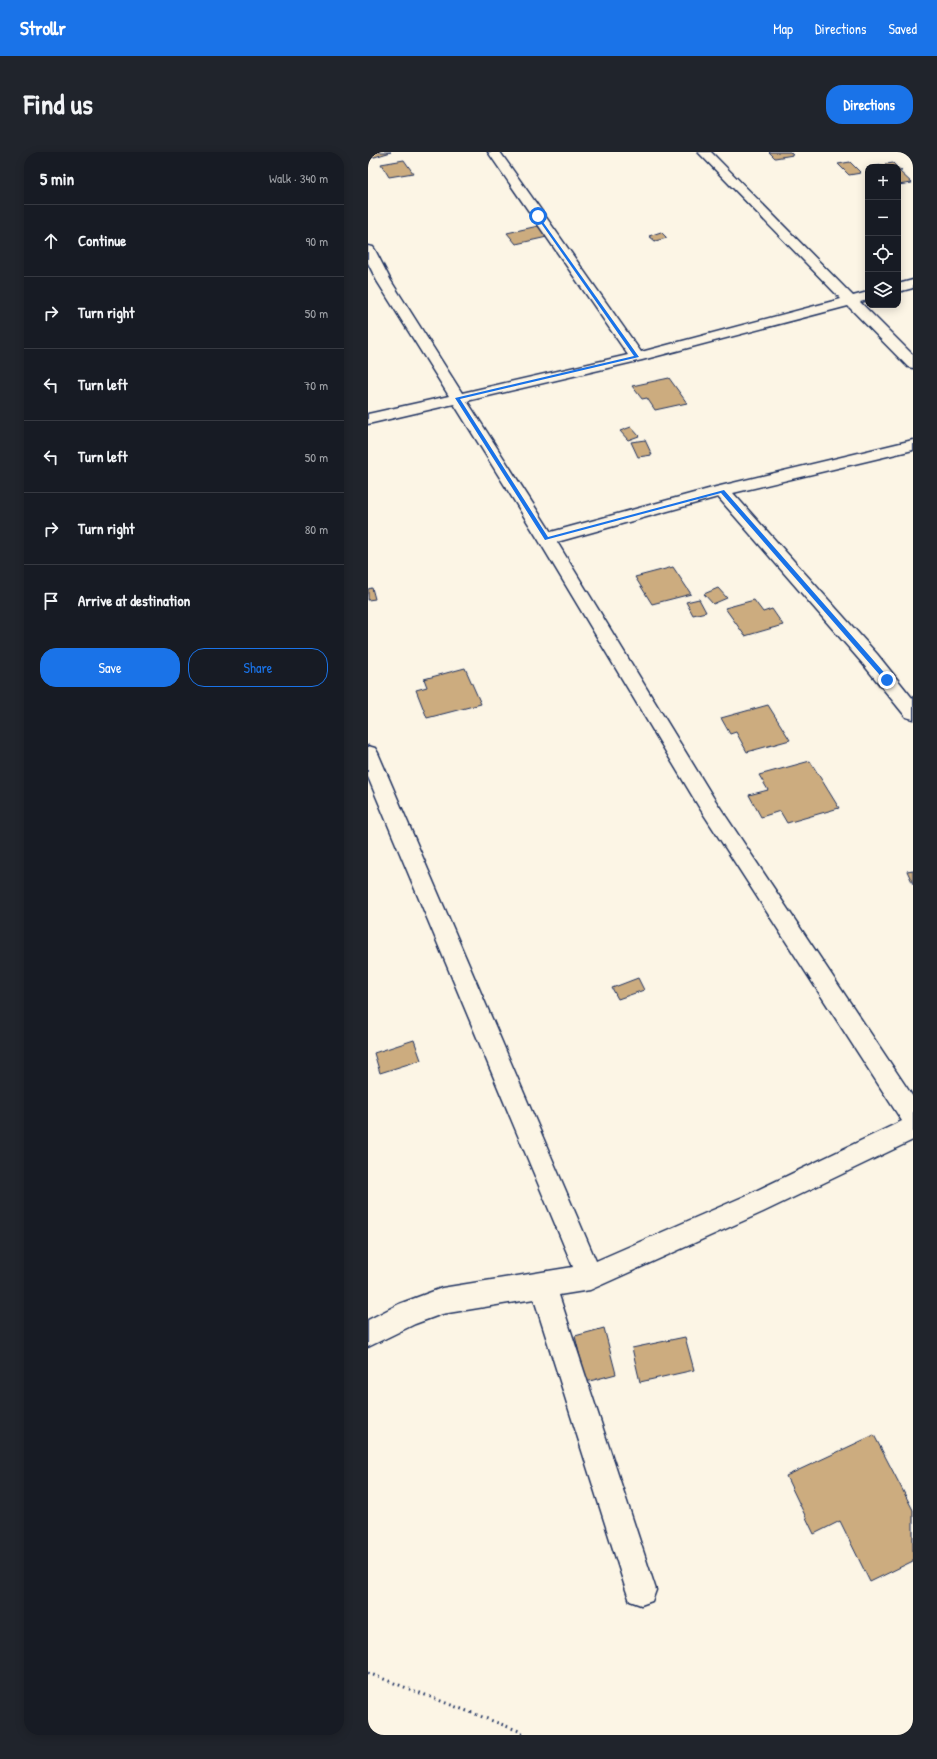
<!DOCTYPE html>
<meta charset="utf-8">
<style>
:root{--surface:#171b24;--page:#20242c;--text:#f1f3f6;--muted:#9ea1a6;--line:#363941;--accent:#1a73e8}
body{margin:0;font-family:"Patrick Hand",sans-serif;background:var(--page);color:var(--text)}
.controls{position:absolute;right:12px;top:12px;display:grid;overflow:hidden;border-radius:8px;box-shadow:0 2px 10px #0003}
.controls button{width:36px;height:36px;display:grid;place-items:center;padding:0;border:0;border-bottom:1px solid var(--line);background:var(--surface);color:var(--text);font:20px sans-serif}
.stop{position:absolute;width:12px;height:12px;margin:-9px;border:3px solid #1a73e8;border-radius:50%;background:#fff}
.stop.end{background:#1a73e8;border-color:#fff;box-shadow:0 1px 4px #0008}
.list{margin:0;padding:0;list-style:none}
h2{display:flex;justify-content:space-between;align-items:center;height:52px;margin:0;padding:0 16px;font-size:17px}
h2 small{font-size:13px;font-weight:400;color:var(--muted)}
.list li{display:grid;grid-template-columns:26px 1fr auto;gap:12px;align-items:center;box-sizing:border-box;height:72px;padding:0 16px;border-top:1px solid var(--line)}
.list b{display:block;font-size:15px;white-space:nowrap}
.list em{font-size:13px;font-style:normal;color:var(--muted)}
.actions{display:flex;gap:8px;padding:12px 16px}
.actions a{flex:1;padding:9px 0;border:1px solid var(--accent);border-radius:16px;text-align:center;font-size:14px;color:var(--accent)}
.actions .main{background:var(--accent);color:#fff}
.icon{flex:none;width:22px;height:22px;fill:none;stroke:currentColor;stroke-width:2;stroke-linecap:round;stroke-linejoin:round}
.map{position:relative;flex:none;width:545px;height:1583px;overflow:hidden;border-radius:16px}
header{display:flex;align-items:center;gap:24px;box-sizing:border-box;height:56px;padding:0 20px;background:var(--accent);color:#fff}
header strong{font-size:19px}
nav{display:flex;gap:22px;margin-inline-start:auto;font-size:14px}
.intro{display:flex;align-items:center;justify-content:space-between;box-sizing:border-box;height:96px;padding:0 24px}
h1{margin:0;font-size:28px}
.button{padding:10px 18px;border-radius:16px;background:var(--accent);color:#fff;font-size:14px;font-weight:700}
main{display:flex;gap:24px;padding:0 24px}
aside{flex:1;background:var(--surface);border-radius:16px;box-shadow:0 2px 10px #0003}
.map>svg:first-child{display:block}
</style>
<header>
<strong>Strollr</strong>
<nav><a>Map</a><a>Directions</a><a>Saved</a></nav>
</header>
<div class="intro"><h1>Find us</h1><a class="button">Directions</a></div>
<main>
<aside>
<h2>5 min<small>Walk · 340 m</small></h2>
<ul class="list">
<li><svg class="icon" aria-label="ahead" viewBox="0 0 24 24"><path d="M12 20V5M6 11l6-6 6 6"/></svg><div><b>Continue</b></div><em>90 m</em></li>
<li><svg class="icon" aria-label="right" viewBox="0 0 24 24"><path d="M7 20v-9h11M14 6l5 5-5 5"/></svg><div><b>Turn right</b></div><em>50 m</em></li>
<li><svg class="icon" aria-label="left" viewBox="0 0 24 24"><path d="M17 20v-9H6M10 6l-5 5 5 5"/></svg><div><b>Turn left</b></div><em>70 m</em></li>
<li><svg class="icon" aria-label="left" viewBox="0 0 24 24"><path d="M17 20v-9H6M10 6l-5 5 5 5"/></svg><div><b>Turn left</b></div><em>50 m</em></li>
<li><svg class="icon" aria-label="right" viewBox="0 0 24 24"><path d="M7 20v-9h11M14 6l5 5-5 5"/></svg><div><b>Turn right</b></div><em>80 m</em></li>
<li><svg class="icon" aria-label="arrive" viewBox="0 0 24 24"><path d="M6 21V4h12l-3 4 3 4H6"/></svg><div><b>Arrive at destination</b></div></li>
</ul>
<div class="actions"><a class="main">Save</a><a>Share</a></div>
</aside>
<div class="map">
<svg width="545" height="1583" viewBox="0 0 545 1583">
<rect width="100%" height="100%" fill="#fcf5e5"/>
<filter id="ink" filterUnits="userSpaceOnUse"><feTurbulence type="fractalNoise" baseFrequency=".025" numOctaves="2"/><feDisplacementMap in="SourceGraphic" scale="8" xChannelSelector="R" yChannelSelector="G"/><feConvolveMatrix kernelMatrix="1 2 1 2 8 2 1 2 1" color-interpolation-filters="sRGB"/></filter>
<g filter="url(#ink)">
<g fill="#ccac7f" stroke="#1b2f5e">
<path d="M0,0H23L0,7Z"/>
<path d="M401,0H422L425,3L407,6Z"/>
<path d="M36,8L45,21L21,25L13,12Z"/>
<path d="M482,10L493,21L481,23L470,12Z"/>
<path d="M525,11L529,15H502Z"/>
<path d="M530,16L534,19H531L544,31L530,33Z"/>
<path d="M170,74L179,85L148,92L139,81Z"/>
<path d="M293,80L299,86L287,89L281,84Z"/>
<path d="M301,226L319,251L287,258L279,246L274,247L264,234Z"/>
<path d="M263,275L271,284L260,288L252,279Z"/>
<path d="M277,288L284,303L270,305L263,290Z"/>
<path d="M305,415L323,442L284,452L267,425Z"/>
<path d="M4,436L7,447L0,448V437Z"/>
<path d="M350,436L359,446L345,452L336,442Z"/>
<path d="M331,447L338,460L325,463L318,450Z"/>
<path d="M386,448L395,460L404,457L415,473L377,484L357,456Z"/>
<path d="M97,516L113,552L59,566L48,538L59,535L56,527Z"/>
<path d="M400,553L422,588L379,600L368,580L362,582L353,566Z"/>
<path d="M442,609L471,656L419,671L412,659L393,665L381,643L400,638L391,623Z"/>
<path d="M545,718V732L539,719Z"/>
<path d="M270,826L276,838L250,847L244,836Z"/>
<path d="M46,888L53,908L12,921L6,901Z"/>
<path d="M236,1176L248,1222L218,1230L207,1184Z"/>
<path d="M317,1185L326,1218L272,1230L264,1196Z"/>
<path d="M506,1283L545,1358V1409L502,1430L472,1369L446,1382L418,1324Z"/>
</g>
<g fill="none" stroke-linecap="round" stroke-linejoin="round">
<defs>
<g id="minor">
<path d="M120,0H132L273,200L473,147L330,0H343L485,144L500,140V148L492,150L545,203V216L540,215L480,154L274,208L99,249L183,380L348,335L545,288V298L365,341L509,502L545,547V567L538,565L495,512L350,345L189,390L345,645L545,945V988L395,1060L231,1134L222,1138L191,1143L288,1438L284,1449L273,1453L262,1449L258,1438L166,1147L74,1162L47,1172L0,1195V1168L31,1152L74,1136L205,1115L0,625V594L7,596L10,601L228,1109L377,1044L534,969L331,655L170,387L86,252L0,272V262L81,244L9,129L0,111V94L5,95L7,98L23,129L94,241L260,203Z"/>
<path d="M545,128V136L530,140V132Z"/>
</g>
</defs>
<use href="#minor" stroke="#1b2f5e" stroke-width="3"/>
<path stroke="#1b2f5e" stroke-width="3" stroke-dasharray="1.5 4" stroke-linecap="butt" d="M0,1521L151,1579L155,1583"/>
<use href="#minor" fill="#fcf5e5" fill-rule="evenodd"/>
</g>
</g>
<path fill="#1a73e8" d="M170,63L271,205L92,247L180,385L356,338L521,526V529H517L353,341L177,388L87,246L266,204L168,64Z"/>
</svg>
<div class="controls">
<button>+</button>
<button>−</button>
<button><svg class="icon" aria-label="locate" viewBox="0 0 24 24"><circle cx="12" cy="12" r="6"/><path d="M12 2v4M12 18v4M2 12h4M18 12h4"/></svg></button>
<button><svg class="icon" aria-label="layers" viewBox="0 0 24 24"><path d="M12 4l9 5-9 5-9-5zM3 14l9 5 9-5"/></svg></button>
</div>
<div class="stop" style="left:170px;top:64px"></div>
<div class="stop end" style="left:519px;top:528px"></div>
</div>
</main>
